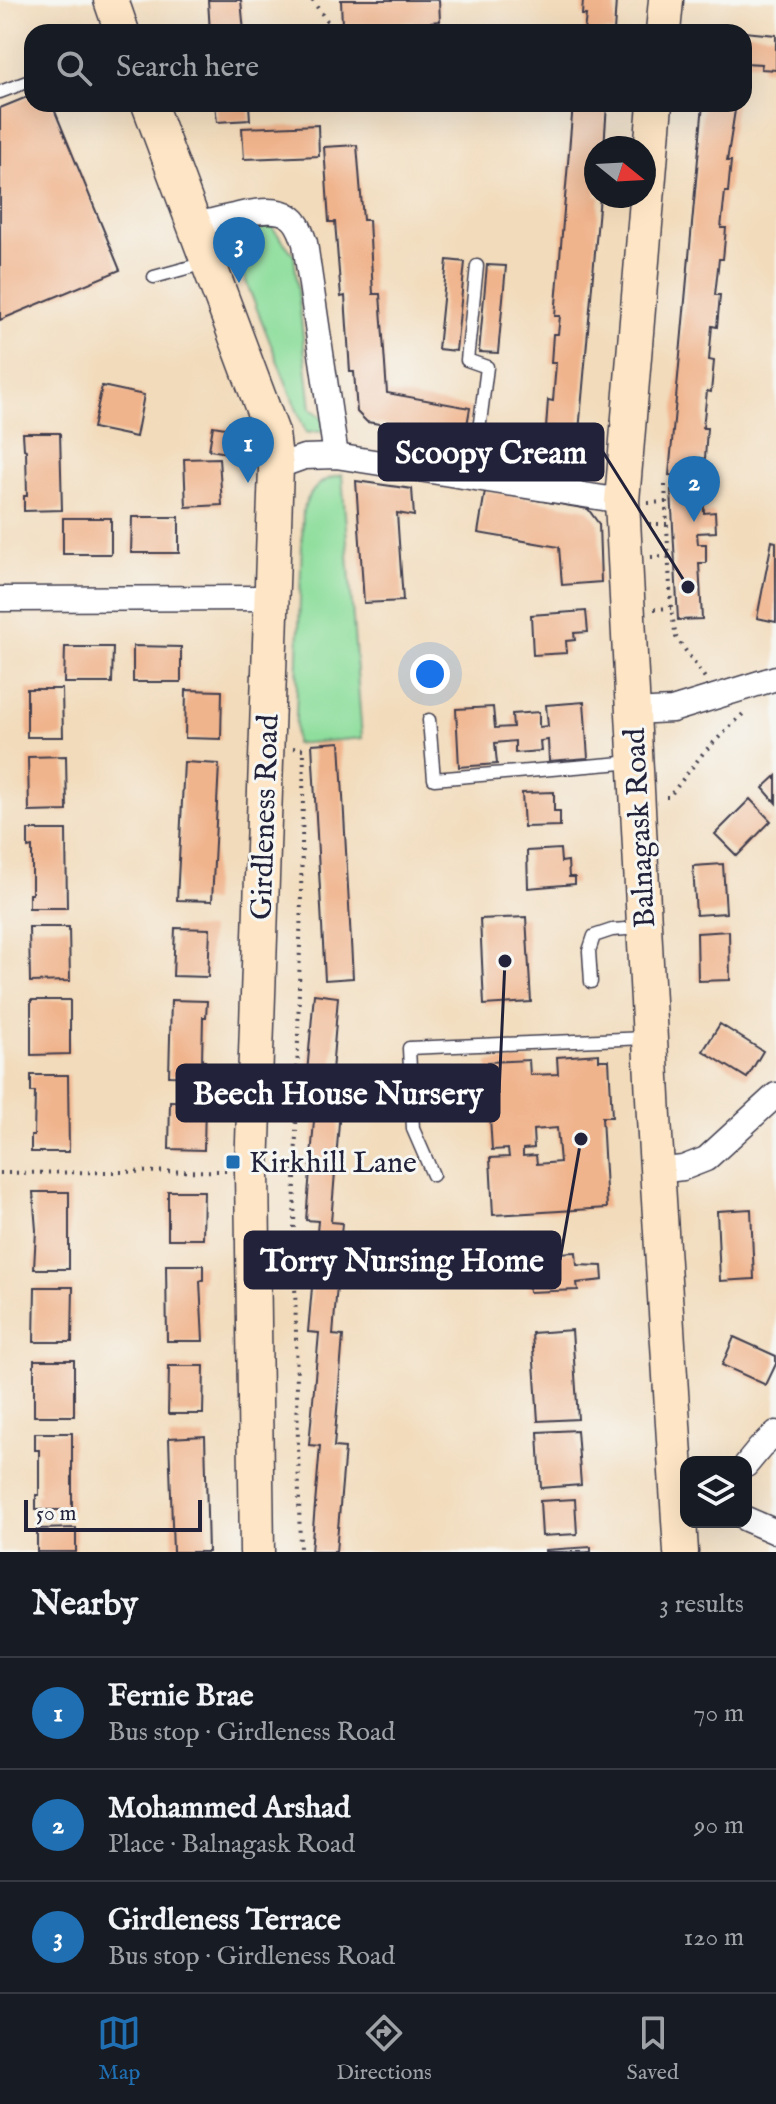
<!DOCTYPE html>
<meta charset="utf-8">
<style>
:root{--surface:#171b24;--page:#20242c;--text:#f1f3f6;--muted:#9ea1a6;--line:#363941;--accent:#1f6fb2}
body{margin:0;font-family:"IM FELL English",serif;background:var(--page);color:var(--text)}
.controls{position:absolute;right:24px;bottom:24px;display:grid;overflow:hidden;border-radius:16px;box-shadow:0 8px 32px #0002}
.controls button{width:72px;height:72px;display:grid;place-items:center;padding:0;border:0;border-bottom:2px solid var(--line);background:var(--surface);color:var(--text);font:40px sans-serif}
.compass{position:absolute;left:584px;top:136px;width:72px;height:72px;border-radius:50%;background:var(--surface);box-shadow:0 8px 32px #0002;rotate:108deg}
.scale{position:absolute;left:24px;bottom:20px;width:178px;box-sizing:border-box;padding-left:8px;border:4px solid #22223b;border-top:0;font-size:22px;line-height:28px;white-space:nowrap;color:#22223b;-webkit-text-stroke:6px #f6f6f2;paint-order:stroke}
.you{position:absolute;left:430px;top:674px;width:28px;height:28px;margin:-20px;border:6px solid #fff;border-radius:50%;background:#1a73e8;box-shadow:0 0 0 12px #1a73e833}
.badge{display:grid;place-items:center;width:52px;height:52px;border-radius:50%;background:var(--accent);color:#fff;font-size:26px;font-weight:700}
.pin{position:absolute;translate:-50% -66px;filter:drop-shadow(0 2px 4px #0008)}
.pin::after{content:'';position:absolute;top:42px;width:28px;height:24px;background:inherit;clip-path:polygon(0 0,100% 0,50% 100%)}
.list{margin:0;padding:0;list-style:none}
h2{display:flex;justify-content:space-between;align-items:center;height:104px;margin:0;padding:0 32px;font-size:34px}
h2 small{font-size:26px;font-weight:400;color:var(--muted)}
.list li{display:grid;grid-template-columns:52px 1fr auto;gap:24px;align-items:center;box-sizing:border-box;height:112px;padding:0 32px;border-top:2px solid var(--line)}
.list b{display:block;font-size:30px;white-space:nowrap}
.list p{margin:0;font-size:26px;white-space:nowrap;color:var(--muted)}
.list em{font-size:26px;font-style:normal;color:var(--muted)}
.icon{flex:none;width:44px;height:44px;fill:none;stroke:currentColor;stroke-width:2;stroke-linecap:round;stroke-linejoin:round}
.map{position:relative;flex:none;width:776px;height:1552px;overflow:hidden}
.search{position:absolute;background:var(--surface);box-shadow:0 8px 32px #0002;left:24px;right:24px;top:24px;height:88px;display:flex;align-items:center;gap:20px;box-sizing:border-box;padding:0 28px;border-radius:24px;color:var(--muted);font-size:30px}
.sheet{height:440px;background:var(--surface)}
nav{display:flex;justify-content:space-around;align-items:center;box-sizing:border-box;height:112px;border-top:2px solid var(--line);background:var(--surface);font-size:22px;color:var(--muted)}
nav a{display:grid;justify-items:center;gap:4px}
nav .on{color:var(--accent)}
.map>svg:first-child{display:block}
</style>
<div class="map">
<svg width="776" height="1552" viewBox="0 0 776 1552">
<rect width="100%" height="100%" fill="#f6f6f2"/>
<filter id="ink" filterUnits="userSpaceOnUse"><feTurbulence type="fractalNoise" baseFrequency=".0125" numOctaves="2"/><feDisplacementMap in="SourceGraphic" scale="16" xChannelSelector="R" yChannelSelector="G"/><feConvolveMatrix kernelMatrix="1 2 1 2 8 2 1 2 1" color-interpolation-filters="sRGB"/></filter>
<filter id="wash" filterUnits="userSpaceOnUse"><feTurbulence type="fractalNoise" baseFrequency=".006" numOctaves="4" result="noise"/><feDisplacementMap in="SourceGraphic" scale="32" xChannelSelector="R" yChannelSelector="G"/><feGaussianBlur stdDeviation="1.8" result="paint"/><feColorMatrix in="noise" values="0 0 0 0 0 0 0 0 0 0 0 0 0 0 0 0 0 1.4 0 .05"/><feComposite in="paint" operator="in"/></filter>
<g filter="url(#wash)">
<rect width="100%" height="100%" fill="#f2dbbb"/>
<g fill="#8fde9d" stroke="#58806c" stroke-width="2">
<path d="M271,226L294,255L311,409L322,417L324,431L306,433L226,231Z"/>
<path d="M342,475L362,738L295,744L303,510C310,490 320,479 342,475Z"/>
</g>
<g id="blocks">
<g fill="#f0b48c" fill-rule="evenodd">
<path d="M208,0H241L244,32H210Z"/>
<path d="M341,0H439L440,21L431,22V30H414V22L342,25Z"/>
<path d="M583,0H616L614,32H584L586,15H582Z"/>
<path d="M744,32L776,35V70L761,69L762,64L744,63Z"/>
<path d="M32,95V104H52L120,270L0,320V108Z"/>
<path d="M215,104H249L250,120L217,122Z"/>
<path d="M573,104H607L604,148H596V196H600L577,454L547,451L549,429L546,428L548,400L553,401L556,363H551L553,334H558L560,316H555Z"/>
<path d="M703,104H736L727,161H731L728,192H725L721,228H726L723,259H719L715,295H720L717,327L712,326L709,360L714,361L711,392L707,391L703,428H707L705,459L701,458L699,478L669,475Z"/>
<path d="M318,125L319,156L244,159L242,128Z"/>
<path d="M357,145L363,220H369L373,294H380L387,393L470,408L465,437L367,422L357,412L354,372H350L345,296L341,297L335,222H329L324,147Z"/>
<path d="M447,260L465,262L456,351L438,349Z"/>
<path d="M487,265L506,266L498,353L479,352Z"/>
<path d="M102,386L144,395L136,437L93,428Z"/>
<path d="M213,426L244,431L240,455L209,450Z"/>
<path d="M23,433H60L62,510L24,511V496H27L26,450L24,449Z"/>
<path d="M219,458L222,505L186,507L184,459Z"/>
<path d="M356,481L412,489L414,516L397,513L403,601L364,603Z"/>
<path d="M703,489L704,513L715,512L716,532L697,533L698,544H706V563H699L702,619L678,620L671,490Z"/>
<path d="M485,491L588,509L599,524L601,582L562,585L559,547L478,533Z"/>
<path d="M132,517H179V553H131Z"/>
<rect x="63" y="518" width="48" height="36"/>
<path d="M772,541L776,542V622L757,618Z"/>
<path d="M586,611L588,632L574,633L575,640L566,641L567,653L533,655L531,615Z"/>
<path d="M133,646L181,647V682H133Z"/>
<path d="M65,647H113L112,683H64Z"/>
<path d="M27,689H62L63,737H27Z"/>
<path d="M186,690L222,691L221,739L185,738Z"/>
<path d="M584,702L588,758L549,761L548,740L540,741L541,751L515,753V741L495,743L497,764L459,767L456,709L493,707L495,728L513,727L512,714L539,712V727L548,726L546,705Z"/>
<path d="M340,742L353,978L325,980L312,744Z"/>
<path d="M66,756L67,811L29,812L28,757Z"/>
<path d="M184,762L219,764L212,901L177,900Z"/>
<path d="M776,776V803L763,788Z"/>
<path d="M554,792V811H560V826L524,827L522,793Z"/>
<path d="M750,799L771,821L737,856L715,834Z"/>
<path d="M28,830H66L67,908H29V894H32V847L28,848Z"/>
<path d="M560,849L561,862L568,861L569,877H575V884L528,888L527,851Z"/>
<path d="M723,864L726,913L696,915L693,866Z"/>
<path d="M526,917L531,1002L484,1005L480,919Z"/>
<path d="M29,927H69L70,981L30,982Z"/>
<path d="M175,928L210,929L208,977L173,976Z"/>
<path d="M729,931L730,980L698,981L697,933Z"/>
<path d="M314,994L338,997L329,1109L340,1110L331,1222L342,1223L333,1335L343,1336L334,1447L345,1448L336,1552H311L320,1446L309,1445L319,1333L308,1332L318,1221L306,1220L315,1108L304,1107Z"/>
<path d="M31,1000H70V1054L31,1055Z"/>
<path d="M171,1000L207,1001L206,1017H203L202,1061H205V1077L169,1076Z"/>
<path d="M720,1024L763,1051L747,1078L703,1051Z"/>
<path d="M599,1054V1060H609L612,1117H602L607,1208L493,1215L490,1158L509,1157L508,1149L492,1150L490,1117H494L493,1094L489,1095L488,1062L529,1060L530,1075L558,1074L557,1057ZM557,1128L560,1162L537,1164L536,1155L523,1156V1149L534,1148L533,1130Z"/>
<path d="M31,1075H68L69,1152H31V1136H34L35,1092H31Z"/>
<path d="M170,1101L205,1102L204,1150L169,1149Z"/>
<path d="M168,1191H204L203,1239H168Z"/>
<path d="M33,1192H69V1269H34L36,1230Z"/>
<path d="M751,1209L754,1279L720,1281L717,1211Z"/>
<path d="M576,1252L577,1265L602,1266L603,1280L577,1283L578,1290L529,1292L528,1273L516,1274L515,1255Z"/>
<path d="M166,1265H203V1280L200,1281L203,1341H167Z"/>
<path d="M35,1287H73L72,1342H34Z"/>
<path d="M572,1330L578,1419L538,1421L532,1333Z"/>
<path d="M734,1337L776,1356V1364L766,1385L722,1365Z"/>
<rect x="34" y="1360" width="40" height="56"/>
<path d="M169,1366H204L203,1414H168Z"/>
<path d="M577,1430L581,1485L541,1488L538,1432Z"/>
<path d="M35,1433H72V1510H36V1495H39V1450H35Z"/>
<path d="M205,1436L208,1552H173L169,1438Z"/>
<path d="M575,1499L577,1534L542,1536L540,1501Z"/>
<path d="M76,1528V1552H37V1529Z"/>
<path d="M591,1547V1552H545V1550Z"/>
</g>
</g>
</g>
<g filter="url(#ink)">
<use href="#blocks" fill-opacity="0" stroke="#413e4e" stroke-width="2"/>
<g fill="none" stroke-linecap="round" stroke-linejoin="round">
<defs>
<g id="lane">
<path d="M0,92L32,80"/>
<path d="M154,277L205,263"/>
<path d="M473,478L487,367L467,360L477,266"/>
<path d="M429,720L434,779L634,762"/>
<path d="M591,982L589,951L594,936L612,930L641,928"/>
<path d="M433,1175L413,1129L409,1048L646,1038"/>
</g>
<g id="street">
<path d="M195,225C217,221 271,202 289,216C299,222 301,233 305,243L336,456"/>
<path d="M276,467L304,457L336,456L622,501"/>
<path d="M0,599L272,598"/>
<path d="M632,712L672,710L776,678"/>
<path d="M656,1171L683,1168L706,1159L776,1095"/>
<path d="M746,1465L760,1448L776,1433"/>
<path d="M746,1519L776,1532"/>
</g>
<g id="secondary">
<path d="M111,0L122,32"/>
<path d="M663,32L666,0"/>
<path d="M149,104L272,433L276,467L252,1171L257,1552"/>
<path d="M655,104L622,501L655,1136L681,1552"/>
</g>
</defs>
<use href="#lane" stroke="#413e4e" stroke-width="15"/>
<use href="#street" stroke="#413e4e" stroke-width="27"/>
<use href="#secondary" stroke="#413e4e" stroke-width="37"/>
<g stroke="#413e4e" stroke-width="4" stroke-dasharray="2 6" stroke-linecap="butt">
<path d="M312,0L335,32"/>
<path d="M665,485L671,608L676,637L705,678"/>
<path d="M648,503L666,502"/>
<path d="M649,524H667"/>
<path d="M651,557L669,556"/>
<path d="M654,609L671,608"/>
<path d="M293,748L304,749L294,1227L300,1552"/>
<path d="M666,797H669L704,752L746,711"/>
<path d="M0,1173L226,1171"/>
</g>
<use href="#lane" stroke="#fff" stroke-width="12"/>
<use href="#street" stroke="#fff" stroke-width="24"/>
<use href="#secondary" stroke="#fde5c5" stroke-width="34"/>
</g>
</g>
<rect fill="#1f6fb2" stroke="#f6f6f2" stroke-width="3" x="225" y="1154" width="16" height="16" rx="4"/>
<g text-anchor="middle" stroke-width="6" stroke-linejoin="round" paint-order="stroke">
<g font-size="30" fill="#22223b" stroke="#f6f6f2">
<text transform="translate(264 817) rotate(-88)" y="10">Girdleness Road</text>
<text transform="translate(639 828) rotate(-93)" y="10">Balnagask Road</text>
</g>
<g font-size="30" fill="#22223b" stroke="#f6f6f2" text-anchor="start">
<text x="249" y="1172">Kirkhill Lane</text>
</g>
</g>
<path fill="none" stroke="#22223b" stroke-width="3" d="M688 587L603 452M505 961L499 1093M581 1139L560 1260"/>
<g fill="#22223b" stroke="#f6f6f2" stroke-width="3">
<circle cx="688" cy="587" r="8"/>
<circle cx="505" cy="961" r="8"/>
<circle cx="581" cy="1139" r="8"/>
</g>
<g fill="#22223b" stroke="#22223b" stroke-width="3">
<rect x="379" y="424" width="224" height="56" rx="8"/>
<rect x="177" y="1065" width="322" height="56" rx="8"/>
<rect x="245" y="1232" width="315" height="56" rx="8"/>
</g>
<g font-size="32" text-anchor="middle" font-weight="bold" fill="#fff">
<text x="491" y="463">Scoopy Cream</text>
<text x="338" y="1104">Beech House Nursery</text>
<text x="402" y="1271">Torry Nursing Home</text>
</g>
</svg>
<div class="controls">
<button><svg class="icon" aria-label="layers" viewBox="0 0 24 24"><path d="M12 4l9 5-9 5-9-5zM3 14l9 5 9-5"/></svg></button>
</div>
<svg class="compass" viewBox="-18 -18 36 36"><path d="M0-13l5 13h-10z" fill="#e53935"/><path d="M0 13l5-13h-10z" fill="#9ea1a6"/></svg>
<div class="scale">50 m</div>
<div class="you"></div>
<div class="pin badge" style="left:248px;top:483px">1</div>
<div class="pin badge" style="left:694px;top:522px">2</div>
<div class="pin badge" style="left:239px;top:283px">3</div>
<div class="search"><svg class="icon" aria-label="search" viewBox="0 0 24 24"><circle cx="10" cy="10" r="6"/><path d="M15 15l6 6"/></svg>Search here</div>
</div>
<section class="sheet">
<h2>Nearby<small>3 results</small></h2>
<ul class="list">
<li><span class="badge">1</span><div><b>Fernie Brae</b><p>Bus stop · Girdleness Road</p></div><em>70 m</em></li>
<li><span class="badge">2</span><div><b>Mohammed Arshad</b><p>Place · Balnagask Road</p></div><em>90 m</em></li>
<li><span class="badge">3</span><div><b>Girdleness Terrace</b><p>Bus stop · Girdleness Road</p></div><em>120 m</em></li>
</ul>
</section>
<nav>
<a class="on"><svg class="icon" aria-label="map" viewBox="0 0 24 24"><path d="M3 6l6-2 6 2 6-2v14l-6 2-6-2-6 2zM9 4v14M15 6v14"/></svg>Map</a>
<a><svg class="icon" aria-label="directions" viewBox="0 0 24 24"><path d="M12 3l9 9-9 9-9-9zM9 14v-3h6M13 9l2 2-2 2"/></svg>Directions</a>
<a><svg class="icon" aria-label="saved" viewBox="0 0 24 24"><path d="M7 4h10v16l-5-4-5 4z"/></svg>Saved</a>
</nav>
